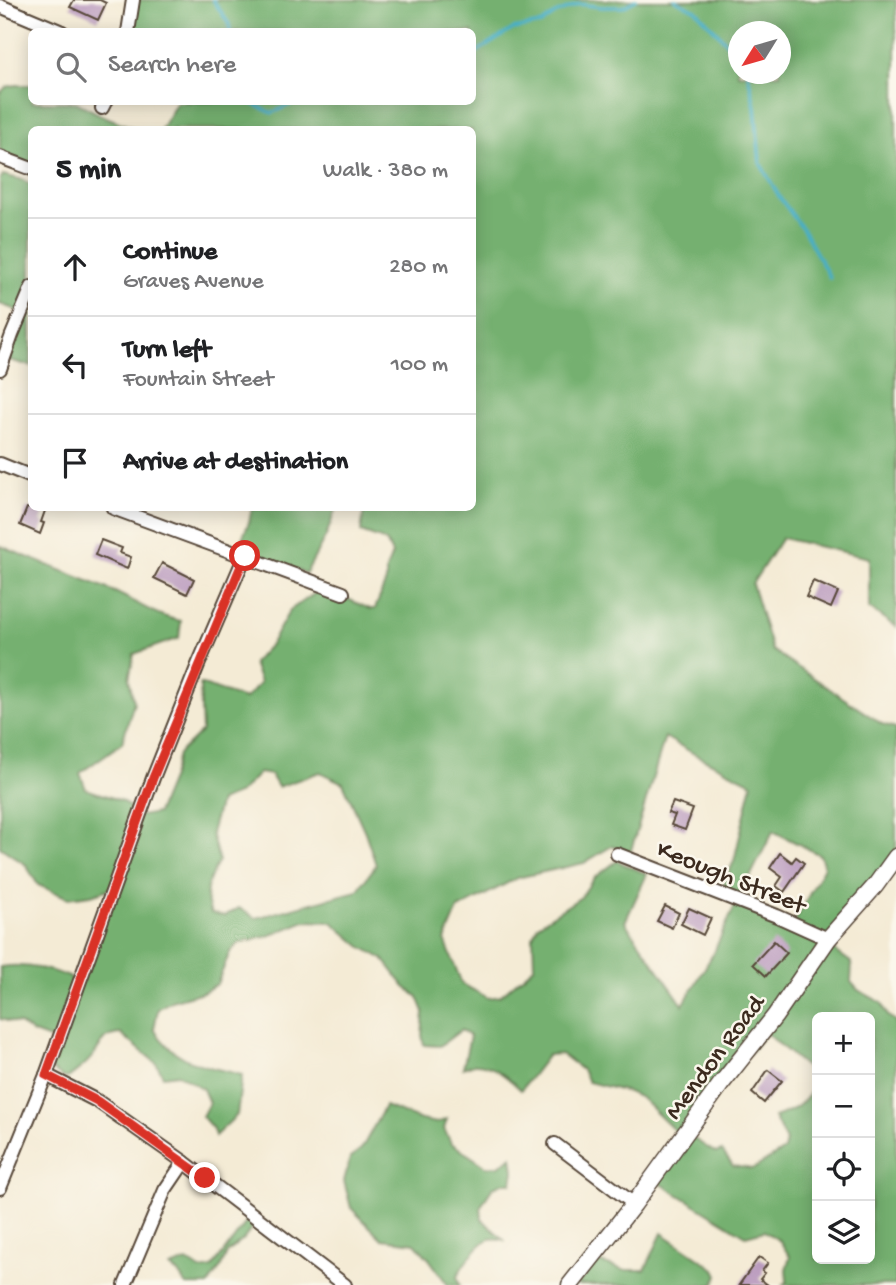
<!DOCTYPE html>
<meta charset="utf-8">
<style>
:root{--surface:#fff;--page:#f6f6f6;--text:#202124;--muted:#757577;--line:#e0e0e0}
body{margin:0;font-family:"Gochi Hand",sans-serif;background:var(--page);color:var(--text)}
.controls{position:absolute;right:21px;bottom:21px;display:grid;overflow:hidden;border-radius:10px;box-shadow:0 4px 18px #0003}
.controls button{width:63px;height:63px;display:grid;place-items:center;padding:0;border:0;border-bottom:2px solid var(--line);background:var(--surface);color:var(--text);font:35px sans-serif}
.compass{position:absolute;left:728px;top:21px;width:63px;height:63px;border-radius:50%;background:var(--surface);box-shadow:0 4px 18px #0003;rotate:233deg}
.stop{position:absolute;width:21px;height:21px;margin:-16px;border:5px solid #d93025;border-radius:50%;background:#fff}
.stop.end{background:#d93025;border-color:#fff;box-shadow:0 2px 7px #0008}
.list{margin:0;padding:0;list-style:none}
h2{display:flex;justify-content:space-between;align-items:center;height:91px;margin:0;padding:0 28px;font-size:30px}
h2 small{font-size:23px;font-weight:400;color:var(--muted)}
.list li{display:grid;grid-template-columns:46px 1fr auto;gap:21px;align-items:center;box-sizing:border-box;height:98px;padding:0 28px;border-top:2px solid var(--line)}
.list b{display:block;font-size:26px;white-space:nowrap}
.list p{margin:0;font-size:23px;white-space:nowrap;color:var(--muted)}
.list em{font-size:23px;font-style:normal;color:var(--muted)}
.icon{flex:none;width:38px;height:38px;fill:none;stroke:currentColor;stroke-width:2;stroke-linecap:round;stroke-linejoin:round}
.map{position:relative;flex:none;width:896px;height:1285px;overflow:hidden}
.search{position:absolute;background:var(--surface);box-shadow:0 4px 18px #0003;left:28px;top:28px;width:448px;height:77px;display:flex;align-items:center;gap:18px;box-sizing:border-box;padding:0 24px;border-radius:10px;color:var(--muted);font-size:26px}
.panel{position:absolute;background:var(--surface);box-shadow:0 4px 18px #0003;left:28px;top:126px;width:448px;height:385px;border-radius:10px}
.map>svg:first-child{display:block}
</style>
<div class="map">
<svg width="896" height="1285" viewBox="0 0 896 1285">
<rect width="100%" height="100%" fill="#fbf7ec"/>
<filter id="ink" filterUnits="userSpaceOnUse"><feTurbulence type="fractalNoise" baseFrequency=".0143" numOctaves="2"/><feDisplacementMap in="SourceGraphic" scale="14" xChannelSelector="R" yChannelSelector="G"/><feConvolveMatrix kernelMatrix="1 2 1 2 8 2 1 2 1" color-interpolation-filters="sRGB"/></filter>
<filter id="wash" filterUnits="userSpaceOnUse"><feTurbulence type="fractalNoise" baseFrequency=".00686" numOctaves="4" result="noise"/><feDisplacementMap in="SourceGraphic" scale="28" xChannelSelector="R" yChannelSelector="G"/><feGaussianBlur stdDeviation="1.57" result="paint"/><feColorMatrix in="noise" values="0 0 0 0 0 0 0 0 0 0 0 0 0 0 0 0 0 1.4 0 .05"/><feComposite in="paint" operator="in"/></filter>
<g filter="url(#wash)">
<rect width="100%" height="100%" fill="#f4ebd5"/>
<g fill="#74b070" stroke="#586d47" stroke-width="2" fill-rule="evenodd">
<path d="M138,0H896V627L869,608V558L782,538L752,584L772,650L882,724L896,728V855L827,945L852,963L851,982L858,990L882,1003L888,1016L896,1021V1285H783L787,1281L786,1269L790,1257L780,1241L764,1231L746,1236L653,1179L680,1136L641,1098L628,1092L588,1082L582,1070L561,1054L548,1055L521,1090C510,1079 492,1063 475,1064C470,1065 467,1067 463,1068L470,1036L461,1030L440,1046L424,1045L422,1035L424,1012L418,997L405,987L383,959L360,946L332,922L305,921L268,936L239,943L230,952L217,984L203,992L171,1001L158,1009L154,1029C176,1064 204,1065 242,1075L237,1115L215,1136L213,1129L202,1116L209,1103L203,1089L178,1074L163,1076L156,1063L121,1034C98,1036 104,1045 91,1058C85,1066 75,1072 68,1078L62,1077L50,1068L58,1042L34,1033L19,1024L0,1019V967C26,963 57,970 80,982L115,887L91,895L68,898L38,885L26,865L0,847L1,546C39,563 79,576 117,593C138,603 158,617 181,621L179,638L134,654L129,679L134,702L122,743L80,773L86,789L122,801L141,816L157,813L172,777L178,754L202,731L200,684L245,699L260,683L253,663L270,645L290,610L323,588L370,609H375L386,581V570L392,554L386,541L361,532L364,508H472V130L161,129L177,102H472V32L133,31ZM738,32H780V74H738ZM665,737L698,756L752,783L734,861L720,892L737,901L713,954L683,1005L625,922L647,874L617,861L594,878L581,897L538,925L533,936L534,967L500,996L488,998L462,984L445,940L458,909L517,878L584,863L612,846L630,854ZM320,772L343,783L365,832L376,865L357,891L256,918L239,908L224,916L211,913C202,892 208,880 219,861L211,833L220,801L240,793L259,773L271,775L278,787ZM773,831L820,855L824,867L794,923L739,899ZM817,1017H870V1259H817ZM766,1033L808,1069L814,1088C801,1106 795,1110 774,1117L786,1141L784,1150L753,1169L733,1166L722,1151L716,1153L685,1133Z"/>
<path d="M16,85H31L32,102H76L101,115L136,129L32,130L31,174L4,154L0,149V93L6,87Z"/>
<path d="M3,175L23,180L31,185V366L5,359L19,311L0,304V180Z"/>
<path d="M252,508H336L326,536L306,573L232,551L235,546H239L249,522Z"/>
<path d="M385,1106L421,1120L437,1123L447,1119L444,1129L451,1143L487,1167L499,1166L512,1156L514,1171L512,1183H503L493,1187L481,1206L482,1219L504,1240C499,1239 492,1237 487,1240C477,1246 461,1267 457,1277L460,1285H448L429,1259L415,1243L382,1239L351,1208L344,1181L350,1158L362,1148Z"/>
<path d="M250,1217L256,1223L243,1240L227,1253L221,1267L208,1285H186L178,1273L170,1267L187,1261L200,1270L212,1268Z"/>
<path d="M662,1233L715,1269L718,1275L713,1285H576L598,1262L623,1270H645Z"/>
</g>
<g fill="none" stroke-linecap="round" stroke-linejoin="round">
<g stroke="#47afc6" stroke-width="3.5">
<path d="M213,0L229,24L230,32"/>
<path d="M675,0L696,10L738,55"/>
<path d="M472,55L513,29L541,24L555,14L579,4L601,7H623L636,0"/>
<path d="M748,74L755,107L760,163L780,198L804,231L830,278"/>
<path d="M249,102L272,113L296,102"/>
</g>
</g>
<g id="blocks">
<g fill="#b99abe">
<path d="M74,0H100L106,3L98,20L70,7Z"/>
<path d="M27,508H46L41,522L44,523L40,534L20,525Z"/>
<path d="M101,540L122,548L120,553L131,557L127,569L95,555Z"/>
<path d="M162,563L194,579L187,594L154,578Z"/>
<path d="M813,581L838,592L831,608L806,597Z"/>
<path d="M673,802L693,809L685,830L671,825L675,815L668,813Z"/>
<path d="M780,853L792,862L796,857L804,863L784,892L776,886L782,877L770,868Z"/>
<path d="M665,906L679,913L672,928L657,921Z"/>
<path d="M689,908L711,918L703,935L681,924Z"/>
<path d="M774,941L787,953L766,976L753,964Z"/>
<path d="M768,1070L782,1081L764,1103L752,1093Z"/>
<path d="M759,1257L768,1263L762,1271L765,1273L760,1279L768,1285H739Z"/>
</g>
</g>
</g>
<g filter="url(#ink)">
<use href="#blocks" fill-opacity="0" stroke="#574739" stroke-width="2"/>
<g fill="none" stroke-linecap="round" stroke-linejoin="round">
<defs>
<g id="minor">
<path d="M0,6L62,32"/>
<path d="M128,32L133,0"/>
<path d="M102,108L105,102"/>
<path d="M0,157L32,169"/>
<path d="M0,369L12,335L32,287"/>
<path d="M0,464L32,477"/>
<path d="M113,508L343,593"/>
<path d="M617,854L777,916L828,939"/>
<path d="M46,1075L97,1101L184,1162L345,1285"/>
<path d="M555,1144L634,1204"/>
<path d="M0,1188L46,1075L153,778L198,665L245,556"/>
<path d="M125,1285L165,1190L184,1162"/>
</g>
<path id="tertiary" d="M570,1285L634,1204L721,1084L775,1016L828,939L875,886L896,857"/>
</defs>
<use href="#minor" stroke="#574739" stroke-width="16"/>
<use href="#tertiary" stroke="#574739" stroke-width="19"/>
<use href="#minor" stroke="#fff" stroke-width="12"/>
<use href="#tertiary" stroke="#fff" stroke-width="16"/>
</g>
</g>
<g fill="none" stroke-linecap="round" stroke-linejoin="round" filter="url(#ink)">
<path stroke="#d93025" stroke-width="9" d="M205,1178L97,1101L46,1075L153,778L245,556"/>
</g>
<g text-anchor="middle" stroke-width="5" stroke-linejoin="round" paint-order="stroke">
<g font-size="26" fill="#3b2a1e" stroke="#fbf7ec">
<text transform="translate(732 875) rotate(22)" y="9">Keough Street</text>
<text transform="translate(713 1056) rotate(-53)" y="9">Mendon Road</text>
</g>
</g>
</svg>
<div class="controls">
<button>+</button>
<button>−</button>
<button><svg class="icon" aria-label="locate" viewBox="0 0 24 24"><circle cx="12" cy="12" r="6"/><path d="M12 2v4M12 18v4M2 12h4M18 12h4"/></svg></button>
<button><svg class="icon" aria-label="layers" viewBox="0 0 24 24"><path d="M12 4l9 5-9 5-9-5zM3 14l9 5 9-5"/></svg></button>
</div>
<svg class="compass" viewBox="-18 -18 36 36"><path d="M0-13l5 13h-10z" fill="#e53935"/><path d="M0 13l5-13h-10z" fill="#757577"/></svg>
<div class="stop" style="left:245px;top:556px"></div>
<div class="stop end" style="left:205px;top:1178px"></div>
<div class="search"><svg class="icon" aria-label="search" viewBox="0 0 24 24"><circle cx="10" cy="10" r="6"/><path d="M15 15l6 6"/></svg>Search here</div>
<section class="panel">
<h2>5 min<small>Walk · 380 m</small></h2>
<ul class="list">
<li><svg class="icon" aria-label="ahead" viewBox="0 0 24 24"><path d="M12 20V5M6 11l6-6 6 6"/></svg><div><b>Continue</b><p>Graves Avenue</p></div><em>280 m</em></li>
<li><svg class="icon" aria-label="left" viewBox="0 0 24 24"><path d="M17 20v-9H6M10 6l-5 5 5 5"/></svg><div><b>Turn left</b><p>Fountain Street</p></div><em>100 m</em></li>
<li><svg class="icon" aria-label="arrive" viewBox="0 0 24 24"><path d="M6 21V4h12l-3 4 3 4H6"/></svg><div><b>Arrive at destination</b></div></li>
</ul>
</section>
</div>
